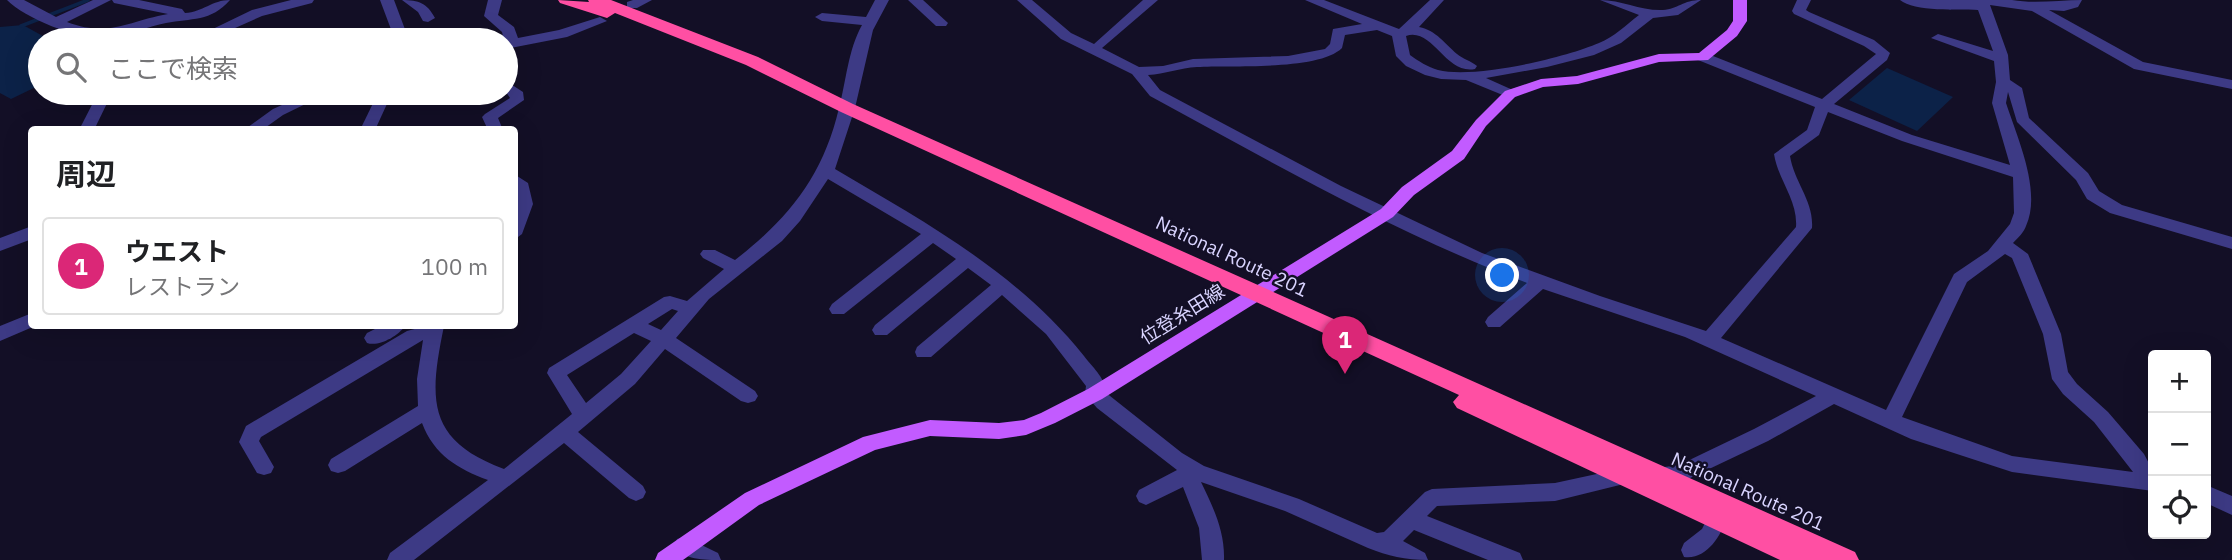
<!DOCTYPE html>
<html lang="ja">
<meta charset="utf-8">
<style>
:root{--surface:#fff;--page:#f2f2f2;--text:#202124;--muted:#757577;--line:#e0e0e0;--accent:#db2777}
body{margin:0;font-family:"IBM Plex Sans","Noto Sans JP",sans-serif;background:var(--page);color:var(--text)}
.controls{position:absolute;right:21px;bottom:21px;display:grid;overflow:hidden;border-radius:7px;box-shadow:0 7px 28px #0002}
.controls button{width:63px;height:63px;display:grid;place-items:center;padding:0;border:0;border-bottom:2px solid var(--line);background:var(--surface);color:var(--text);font:35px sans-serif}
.you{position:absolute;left:1503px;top:276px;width:24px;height:24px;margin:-18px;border:5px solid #fff;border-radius:50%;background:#1a73e8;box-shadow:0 0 0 10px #1a73e833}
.badge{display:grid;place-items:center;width:46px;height:46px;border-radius:50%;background:var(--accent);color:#fff;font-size:23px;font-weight:700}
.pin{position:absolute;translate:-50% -58px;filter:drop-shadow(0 2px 4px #0008)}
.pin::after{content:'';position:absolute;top:37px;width:24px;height:21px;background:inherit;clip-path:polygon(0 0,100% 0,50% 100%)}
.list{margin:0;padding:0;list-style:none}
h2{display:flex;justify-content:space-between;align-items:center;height:91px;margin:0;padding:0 28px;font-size:30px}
h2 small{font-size:23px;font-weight:400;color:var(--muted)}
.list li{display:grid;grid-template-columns:46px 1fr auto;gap:21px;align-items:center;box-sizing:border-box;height:98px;margin:0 14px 14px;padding:0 14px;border:2px solid var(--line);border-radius:7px}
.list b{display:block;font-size:26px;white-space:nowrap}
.list p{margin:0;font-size:23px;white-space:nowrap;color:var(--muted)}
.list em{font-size:23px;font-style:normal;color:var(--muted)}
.icon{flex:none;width:38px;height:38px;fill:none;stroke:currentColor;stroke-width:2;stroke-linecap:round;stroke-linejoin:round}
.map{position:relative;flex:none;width:2232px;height:560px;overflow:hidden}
.search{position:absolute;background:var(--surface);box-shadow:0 7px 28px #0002;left:28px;top:28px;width:490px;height:77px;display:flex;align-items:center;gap:18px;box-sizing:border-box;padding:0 24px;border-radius:38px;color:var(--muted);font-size:26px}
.panel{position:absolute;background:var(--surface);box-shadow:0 7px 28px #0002;left:28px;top:126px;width:490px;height:203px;border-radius:7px}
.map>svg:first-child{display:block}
</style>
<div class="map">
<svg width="2232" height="560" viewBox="0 0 2232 560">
<rect width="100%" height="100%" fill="#130f26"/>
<g fill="#0c2248">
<path d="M23,25L50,40H40V85L11,99L0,93V27Z"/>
<path d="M1887,68L1953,97L1917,131L1849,100Z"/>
</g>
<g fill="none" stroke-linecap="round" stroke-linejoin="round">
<path stroke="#0c2248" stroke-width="3.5" d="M21,26L88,0"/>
<g fill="#3d3a85" fill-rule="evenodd">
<path d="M7,0H24L56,17L93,0H111L67,22C109,38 128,21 168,14L114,3L112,0H139L182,9L185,13C203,12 212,0 230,0C211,22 191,18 166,23C148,26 131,35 113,38C84,42 27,20 7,0Z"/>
<path d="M291,0H314L312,3L262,16L208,40H190L252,10Z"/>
<path d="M380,0H394L409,40H395Z"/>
<path d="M402,0C419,0 427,3 435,18L428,22L423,21L418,12Z"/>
<path d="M488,0H502L498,15L514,27L518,38L559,30L600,17L607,21L567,37L506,49L502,32L484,16Z"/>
<path d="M633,0H652L637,8H627V2Z"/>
<path d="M875,0H889L873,30L855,108L835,169C925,222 1018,273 1084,356C1092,367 1106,378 1105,392L1182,453L1204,466L1299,499L1377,533L1384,532L1425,492L1432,489L1555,483L1629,467L1636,469L1639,475L1636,481L1555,501L1437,506L1427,516L1520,553L1523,560H1488L1414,530L1403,541L1425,553L1428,560C1405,560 1388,556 1368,548L1285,511L1201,482C1213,507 1225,531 1224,560H1202L1199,528L1183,487L1146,505L1139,502L1136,496L1139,490L1177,470L1097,408L1085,394L1086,386L1046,334L1002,295L931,357H917L915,352L917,347L991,285L968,268L887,335H875L872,330L875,325L956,259L933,243L844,314H832L829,309L832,304L921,234L828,179L800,221L782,241L709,299L676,338L755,391L758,396L755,401L748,403L741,401L665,349L635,384L578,432L643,486L646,492L643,498L636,501L629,498L564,443L414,560H387L390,553L488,480C458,469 434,455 422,423L345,471L338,473L331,471L328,465L331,459L418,406L417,379L423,340L261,437L259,441L274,467L271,473L264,475L257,473L239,442L246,426L407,331L426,326H444C429,399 426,440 504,469L572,414L547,373L549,368L664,297L670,296L687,301L724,269L703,258L700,254L703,250H715L735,260C789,218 823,176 839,108C846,82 848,50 862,25L822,21L815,17L822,13L866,17ZM672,309L678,311L661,330L648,324ZM634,333L651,341L621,374L586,403L567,375Z"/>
<path d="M908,0H923L948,23L946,26H936Z"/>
<path d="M1017,0H1032L1071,33L1094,44L1143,0H1158L1102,48L1139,67L1163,66L1193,59L1288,56L1325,49L1330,44L1333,29L1362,24L1305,0H1324L1399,29L1430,0H1444L1419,27C1437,31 1444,43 1457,54C1463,59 1471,61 1477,66L1475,69C1445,75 1433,27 1406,36L1410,55C1418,61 1428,67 1438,70C1475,79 1564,58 1599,43C1614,37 1626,25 1639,15L1600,0C1622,0 1641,11 1663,10C1678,9 1683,0 1701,0L1678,15L1653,18L1621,43L1594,55L1547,67L1486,78L1515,91L1517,94L1515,97L1510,98L1466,80L1441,79L1425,75L1406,66L1396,56L1392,36L1377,30L1345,35L1342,48C1319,71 1230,65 1197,67C1180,68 1165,74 1148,75L1160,90L1341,186L1482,253L1600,296L1706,331L1796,227C1798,200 1778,180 1774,154L1807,130L1815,107L1698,60V54H1708L1822,99L1876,54L1864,46L1794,14L1792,11L1797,0H1811L1806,10L1809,12L1874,40L1890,53L1887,60L1834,104L1912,135L2010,165L1992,103L1996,82L1994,61L1931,38L1938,34L1993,51L1978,10C1959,9 1914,12 1900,0H2012C2035,4 2059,0 2082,0L2078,7L2064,11L2049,10L2143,62L2232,80V89L2134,69L2032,11L1990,5L2008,55L2010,80L2022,88L2029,118L2088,173L2099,191L2122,205L2232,237V249L2110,213L2087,199L2076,180L2017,122L2008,92L2006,103C2017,137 2042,191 2026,226C2024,232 2018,238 2013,243L2028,254L2061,334L2068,372L2077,384L2108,412L2144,454L2153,471V491L2012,472L1911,439L1834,404L1768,441L1688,479L1657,483L1650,481L1647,475L1650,469L1679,465L1754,429L1816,396L1685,337L1543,289L1500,327H1488L1485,322L1488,317L1527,283C1395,233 1273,163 1150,96L1132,74L1061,39ZM1828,112L1902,141L2013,177L2014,213L2010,224L1988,251L1954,274L1886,410L1721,338L1812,228C1814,201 1794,182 1790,156L1819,135ZM2005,254L2012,258L2043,334L2052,379L2063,394L2094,422L2133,472L2012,456L1902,417L1967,282Z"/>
<path d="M506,81L523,92L524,100L498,118L503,130H488L482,117L485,114L510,98L506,92Z"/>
<path d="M98,93H112L94,130H79Z"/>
<path d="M309,93H328L283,115L262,130H244L273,109Z"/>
<path d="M378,93H392L375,130H360Z"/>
<path d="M514,174L528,183L533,204L522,234L514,240L517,204Z"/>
<path d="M32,226V239L0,251V238Z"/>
<path d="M32,313V326H35L0,341V326Z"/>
<path d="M381,326H405C398,336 379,347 367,343L364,338L367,333Z"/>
<path d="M2206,485L2232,496V515L2206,503Z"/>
<path d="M1717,510L1724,513L1727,519C1720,536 1707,560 1684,557L1681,550L1684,543L1702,529L1710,513Z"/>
<path d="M685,537L718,553L721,560C704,560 683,560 674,546L677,539Z"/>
</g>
<path fill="#c25bff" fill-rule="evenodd" d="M1733,0H1747V21L1737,36L1708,60L1659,62L1578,84L1543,87L1515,97L1486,126L1464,159L1414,195L1393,217L1102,399L1055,423L1026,435L999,439L930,436L875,450L759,505L683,560H655L658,553L745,493L863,437L930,420L999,423L1024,420L1041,413L1088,389L1381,209L1402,187L1452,151L1476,120L1505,91L1541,79L1577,76L1659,54L1699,53L1727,30L1733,21Z"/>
<path fill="#ff4fa3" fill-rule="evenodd" d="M558,0L589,2L588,0H611L758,57L853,104L1855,552L1859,560H1780L1457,408L1453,402L1459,395L841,112L746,65L615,13L607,18L560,3Z"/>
</g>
<g text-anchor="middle" stroke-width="5" stroke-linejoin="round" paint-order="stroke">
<g font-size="19" fill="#d9d4ff" stroke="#130f26">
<text transform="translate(1232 256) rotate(25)" y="7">National Route 201</text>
<text transform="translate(1182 314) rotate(-32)" y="7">位登糸田線</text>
<text transform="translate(1748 491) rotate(24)" y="7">National Route 201</text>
</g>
</g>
</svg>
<div class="controls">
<button>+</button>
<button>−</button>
<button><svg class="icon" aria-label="locate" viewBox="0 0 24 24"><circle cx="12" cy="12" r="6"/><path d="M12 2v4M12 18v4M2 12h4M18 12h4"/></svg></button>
</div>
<div class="you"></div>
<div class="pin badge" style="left:1345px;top:374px">1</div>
<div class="search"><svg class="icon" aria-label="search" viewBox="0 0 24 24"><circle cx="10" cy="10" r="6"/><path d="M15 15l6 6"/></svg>ここで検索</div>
<section class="panel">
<h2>周辺<small></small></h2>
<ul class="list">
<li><span class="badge">1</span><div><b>ウエスト</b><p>レストラン</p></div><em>100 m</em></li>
</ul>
</section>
</div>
